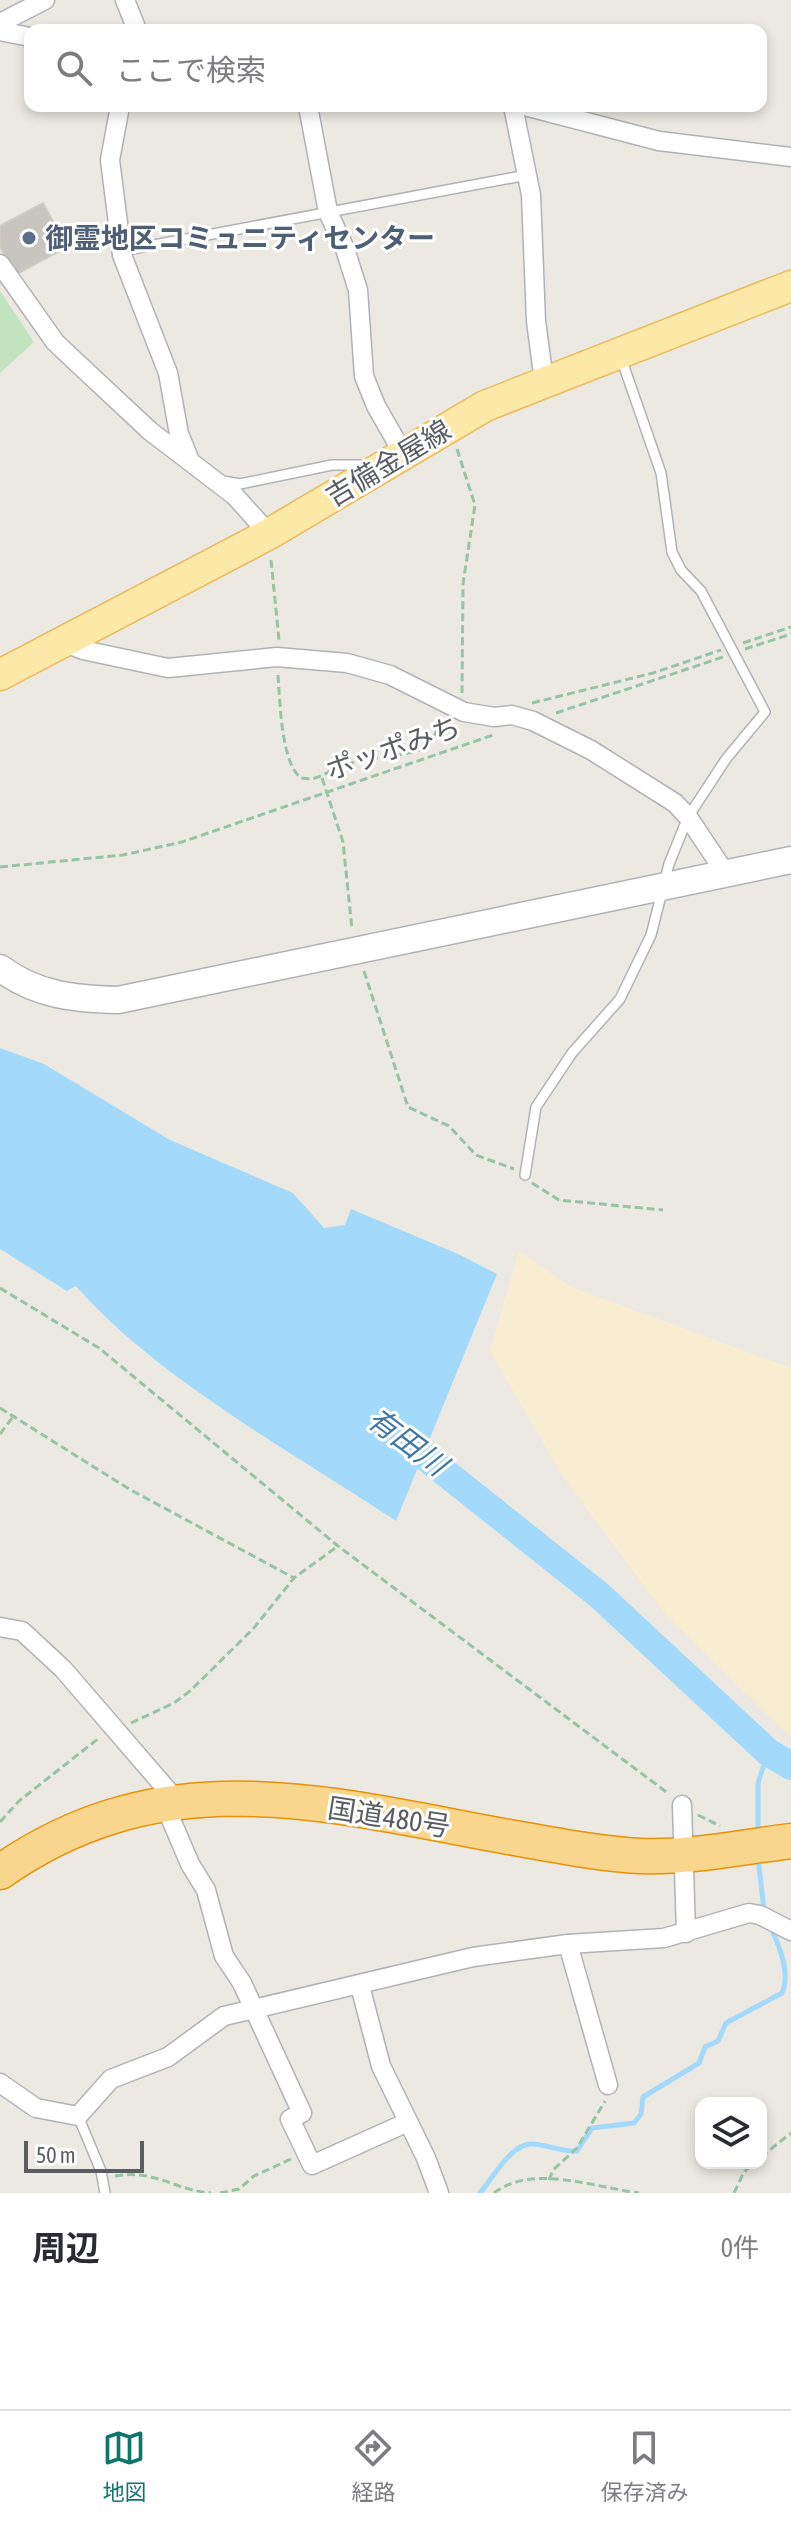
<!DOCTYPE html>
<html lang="ja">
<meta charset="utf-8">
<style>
:root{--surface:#fff;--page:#f2f2f3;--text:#2b2b33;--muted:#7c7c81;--line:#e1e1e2;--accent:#0f766e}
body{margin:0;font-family:"Asap Condensed","Noto Sans JP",sans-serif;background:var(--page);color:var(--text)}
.controls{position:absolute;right:24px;bottom:24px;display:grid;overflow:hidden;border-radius:16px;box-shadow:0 4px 12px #0003}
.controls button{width:72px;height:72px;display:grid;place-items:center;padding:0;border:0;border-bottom:2px solid var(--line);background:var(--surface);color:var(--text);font:40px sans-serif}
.scale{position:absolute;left:24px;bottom:20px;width:120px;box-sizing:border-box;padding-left:8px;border:4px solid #5a5e62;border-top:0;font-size:22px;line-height:28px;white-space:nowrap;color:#5a5e62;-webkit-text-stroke:6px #fff;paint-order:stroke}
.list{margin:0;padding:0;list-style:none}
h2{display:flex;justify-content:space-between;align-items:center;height:104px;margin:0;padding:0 32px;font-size:34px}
h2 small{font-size:26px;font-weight:400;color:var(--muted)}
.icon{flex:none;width:44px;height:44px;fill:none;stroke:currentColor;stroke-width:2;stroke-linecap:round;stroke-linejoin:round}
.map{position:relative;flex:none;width:791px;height:2193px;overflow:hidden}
.search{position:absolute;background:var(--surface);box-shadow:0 4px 12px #0003;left:24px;right:24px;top:24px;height:88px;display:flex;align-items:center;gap:20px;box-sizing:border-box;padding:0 28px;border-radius:16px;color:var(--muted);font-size:30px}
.sheet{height:216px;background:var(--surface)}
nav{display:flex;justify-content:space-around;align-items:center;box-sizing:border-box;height:112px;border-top:2px solid var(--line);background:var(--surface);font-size:22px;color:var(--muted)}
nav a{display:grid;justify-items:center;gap:4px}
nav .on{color:var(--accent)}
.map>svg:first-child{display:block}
</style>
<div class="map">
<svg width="791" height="2193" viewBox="0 0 791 2193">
<rect width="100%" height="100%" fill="#ece9e2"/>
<path fill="#c1e3bf" d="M0,291L34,342L0,373Z"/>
<path fill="#f8edd1" d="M519,1251L571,1287L791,1368V1737L665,1614L562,1475L490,1351Z"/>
<path fill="#a3dafb" d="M0,1048L44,1064L170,1140L293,1193L324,1228L345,1225L351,1209L458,1254L497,1274L396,1521C294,1453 156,1378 76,1286L67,1291L0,1249Z"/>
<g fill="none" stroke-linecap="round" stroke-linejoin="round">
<g stroke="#a3dafb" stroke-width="5">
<path d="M758,1831V1783L768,1752"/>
<path d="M758,1857L764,1911"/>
<path d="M480,2193C492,2179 511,2144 531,2144C547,2144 561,2152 577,2151L592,2128L634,2123L641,2114L643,2097L699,2063L705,2047L718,2041L726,2023L782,1993C791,1973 779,1946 771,1927"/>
</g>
<path stroke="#a3dafb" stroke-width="28" d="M394,1432L599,1595L768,1752L791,1766"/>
</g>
<path fill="#c8c4bf" stroke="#d1cbc0" stroke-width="2" d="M43,203L67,247L15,275L0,247V226Z"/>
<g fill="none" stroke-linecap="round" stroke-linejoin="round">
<defs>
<g id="lane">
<path d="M122,251L527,175"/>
<path d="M223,481L240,484L332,465H366"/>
<path d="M525,1175L536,1107L572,1053L620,999L651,935L669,864L688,817L726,759L765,712L701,591L681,570L672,552L661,473L621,358"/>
<path d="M78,2116L101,2171L105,2193"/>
</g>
<g id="street">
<path d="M125,0L137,30"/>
<path d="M0,23L45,0"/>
<path d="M0,31L30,37"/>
<path d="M120,106L110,160L122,255L168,373L179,434L190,461"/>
<path d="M308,106L328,212L345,249L358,290L364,376L376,406L403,453"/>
<path d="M513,106L531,195L536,321L544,381"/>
<path d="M525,106L659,141L791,157"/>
<path d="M0,264L55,342L74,360L150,431L235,496L269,534"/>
<path d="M63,642L83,650L168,668L277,657L347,663L390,675L464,712L494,717L512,715L533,721L591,750L675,803L688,817L726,874"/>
<path d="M0,1627L22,1631L63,1669L176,1800"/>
<path d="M164,1803L190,1864L206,1890L224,1956L242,1983L302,2113L290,2119L312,2165L408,2122"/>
<path d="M682,1805L686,1933"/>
<path d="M568,1944L608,2085"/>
<path d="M360,1986L381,2066L426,2158L439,2193"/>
<path d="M0,2083L36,2108L78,2116L111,2079L168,2057L224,2016L473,1957L568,1944L664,1938L749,1913L760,1915L791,1931"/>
</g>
<path id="secondary" d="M0,968C36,995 74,999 118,1000L791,860"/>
<path id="primary" d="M0,675L269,534L485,406L791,286"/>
<path id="highway" d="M0,1872C169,1754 333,1806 520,1839C560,1846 600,1854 640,1856C691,1858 741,1847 791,1841"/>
</defs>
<use href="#lane" stroke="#afb3b7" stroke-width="12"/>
<use href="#street" stroke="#afb3b7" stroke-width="21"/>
<use href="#secondary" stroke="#aeb2b7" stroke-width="29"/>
<use href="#primary" stroke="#ebba5c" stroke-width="33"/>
<use href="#highway" stroke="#e59209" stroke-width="37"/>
<g stroke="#98c4a2" stroke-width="3" stroke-dasharray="8 4" stroke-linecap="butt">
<path d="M457,449L475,505L463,584L462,693"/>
<path d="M271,560L279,640"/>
<path d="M743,643L791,627"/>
<path d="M745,649L791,634"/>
<path d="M278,675C280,701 281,763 301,778C319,782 326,771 342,766C370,756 400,758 428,747L443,720"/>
<path d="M532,703L653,673L721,650"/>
<path d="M556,713L723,657"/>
<path d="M322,778L343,842L352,929"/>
<path d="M0,867L123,855L182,842L496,734"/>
<path d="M364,971L408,1107L449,1126L476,1155L514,1169"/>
<path d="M532,1183L559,1200L663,1210"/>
<path d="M0,1288L99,1348L338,1546L669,1794"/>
<path d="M0,1408L129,1489L294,1578"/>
<path d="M0,1434L12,1418"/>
<path d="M131,1723L174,1703L190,1691L253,1629L294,1578L338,1546"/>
<path d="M698,1815L720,1826"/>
<path d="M0,1822L19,1801L99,1738"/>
<path d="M761,2157L791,2133"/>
<path d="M115,2176C155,2169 174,2190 211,2193"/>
<path d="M549,2180L553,2170L577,2148L605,2101"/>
<path d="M220,2193L239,2189L254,2176L291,2159"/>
<path d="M494,2193C533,2163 596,2188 639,2193"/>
<path d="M734,2193L744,2172L754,2163"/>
</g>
<use href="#lane" stroke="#fff" stroke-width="9"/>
<use href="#street" stroke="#fff" stroke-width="18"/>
<use href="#secondary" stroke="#fff" stroke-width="26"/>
<use href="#primary" stroke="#fce9a8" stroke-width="30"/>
<use href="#highway" stroke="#f8d68d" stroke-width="34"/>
</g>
<circle fill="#5c6f8a" stroke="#fff" stroke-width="3" cx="29" cy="238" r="8"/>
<g text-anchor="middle" stroke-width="6" stroke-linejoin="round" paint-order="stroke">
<g font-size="28" font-weight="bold" fill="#4e5e75" stroke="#fff" text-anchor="start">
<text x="45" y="248">御霊地区コミュニティセンター</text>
</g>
<g font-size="28" fill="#5a5e62" stroke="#fff">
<text transform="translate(388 463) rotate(-31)" y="10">吉備金屋線</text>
<text transform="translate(393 748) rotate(-19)" y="10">ポッポみち</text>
<text transform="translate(389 1817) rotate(9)" y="10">国道480号</text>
</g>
<g font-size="30" font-style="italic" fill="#3f76a4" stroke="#fff">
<text transform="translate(407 1442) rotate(37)" y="10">有田川</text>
</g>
</g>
</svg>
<div class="controls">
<button><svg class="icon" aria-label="layers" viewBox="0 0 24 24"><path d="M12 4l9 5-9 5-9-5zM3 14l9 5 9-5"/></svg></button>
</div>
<div class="scale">50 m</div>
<div class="search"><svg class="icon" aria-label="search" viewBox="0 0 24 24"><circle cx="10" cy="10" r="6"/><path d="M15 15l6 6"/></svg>ここで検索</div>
</div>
<section class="sheet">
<h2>周辺<small>0件</small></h2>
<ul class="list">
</ul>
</section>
<nav>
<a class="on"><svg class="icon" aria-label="map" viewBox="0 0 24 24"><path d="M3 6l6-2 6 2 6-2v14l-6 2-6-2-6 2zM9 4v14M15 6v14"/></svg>地図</a>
<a><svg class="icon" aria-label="directions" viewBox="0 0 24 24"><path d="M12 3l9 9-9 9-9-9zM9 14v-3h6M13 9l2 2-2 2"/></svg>経路</a>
<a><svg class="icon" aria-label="saved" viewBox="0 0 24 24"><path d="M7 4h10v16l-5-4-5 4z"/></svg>保存済み</a>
</nav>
